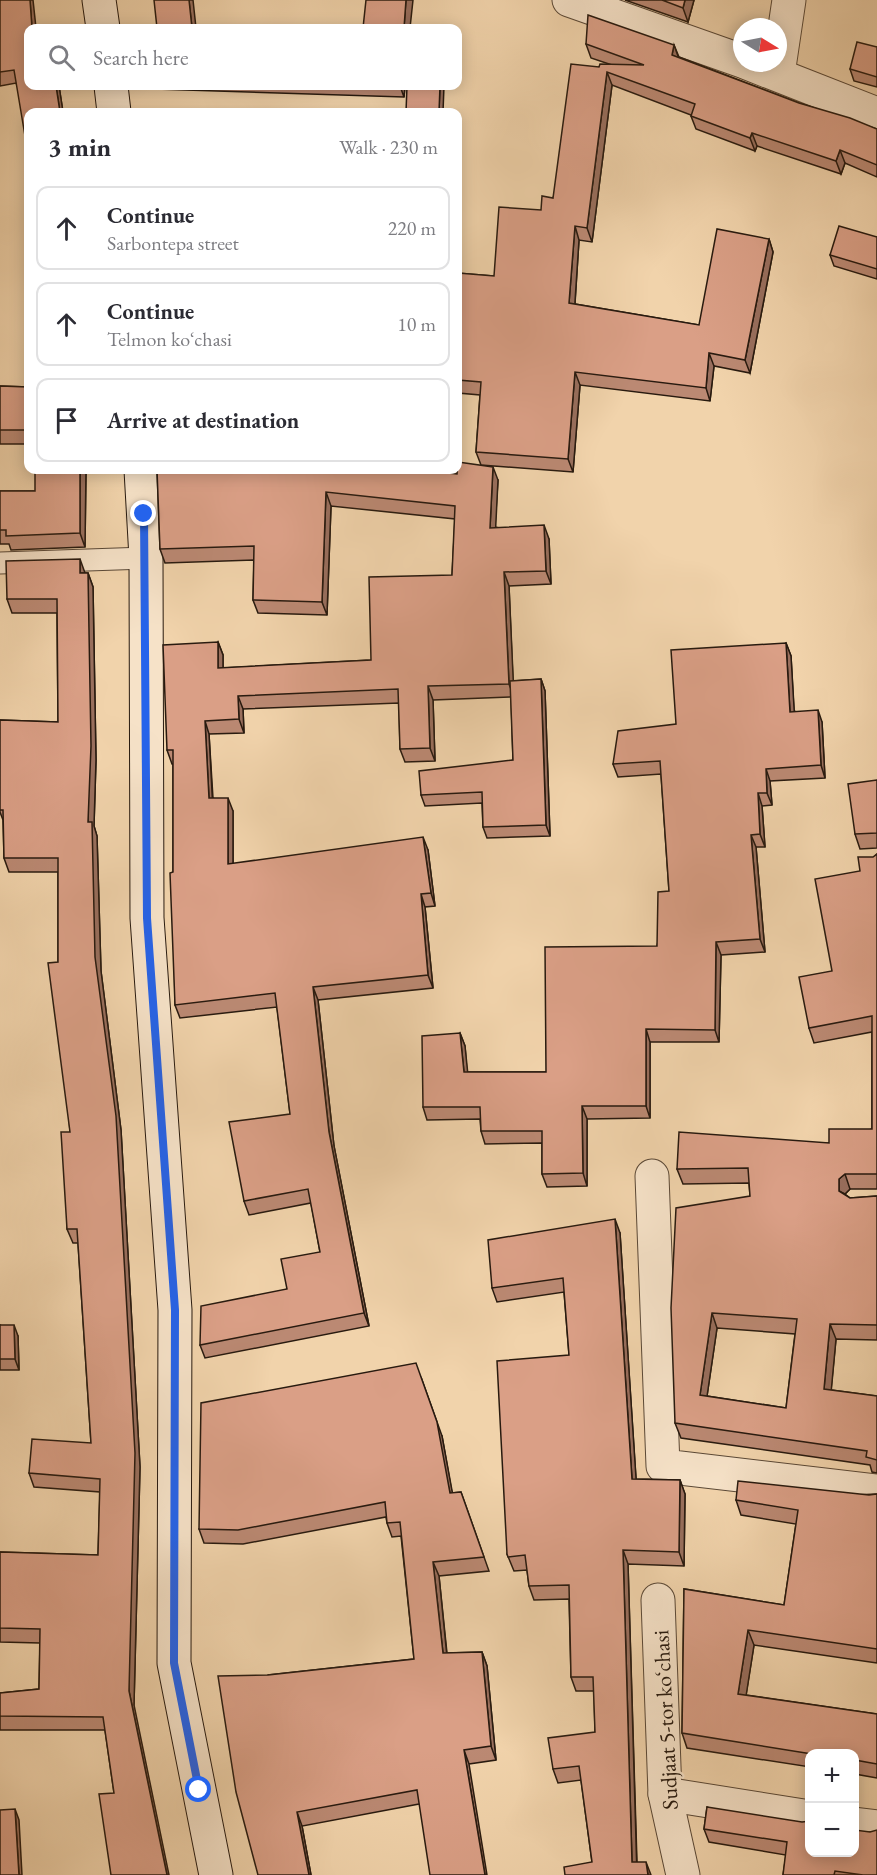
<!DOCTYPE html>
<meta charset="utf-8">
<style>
:root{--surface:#fff;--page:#f7f7f7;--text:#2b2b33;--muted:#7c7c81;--line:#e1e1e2}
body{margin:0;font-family:"EB Garamond",serif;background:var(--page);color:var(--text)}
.controls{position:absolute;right:18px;bottom:18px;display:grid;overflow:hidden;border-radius:12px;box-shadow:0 3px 15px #0003}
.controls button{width:54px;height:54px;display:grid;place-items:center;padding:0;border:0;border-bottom:2px solid var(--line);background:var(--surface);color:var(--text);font:30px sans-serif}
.compass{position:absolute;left:733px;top:18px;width:54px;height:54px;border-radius:50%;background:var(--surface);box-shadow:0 3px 15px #0003;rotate:100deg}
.stop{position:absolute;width:18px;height:18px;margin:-14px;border:4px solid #2563eb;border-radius:50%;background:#fff}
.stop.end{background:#2563eb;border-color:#fff;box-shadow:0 2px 6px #0008}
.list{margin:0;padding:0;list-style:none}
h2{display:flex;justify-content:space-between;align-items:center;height:78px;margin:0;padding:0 24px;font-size:26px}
h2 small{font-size:20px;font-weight:400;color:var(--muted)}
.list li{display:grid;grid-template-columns:39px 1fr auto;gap:18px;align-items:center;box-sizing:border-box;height:84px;margin:0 12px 12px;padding:0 12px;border:2px solid var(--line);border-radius:12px}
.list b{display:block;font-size:22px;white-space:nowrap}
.list p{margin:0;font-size:20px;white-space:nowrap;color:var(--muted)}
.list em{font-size:20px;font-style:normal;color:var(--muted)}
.icon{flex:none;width:33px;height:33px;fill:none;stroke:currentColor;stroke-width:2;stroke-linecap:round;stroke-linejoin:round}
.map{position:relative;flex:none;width:877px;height:1875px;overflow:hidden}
.search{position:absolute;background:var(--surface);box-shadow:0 3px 15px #0003;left:24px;top:24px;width:438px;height:66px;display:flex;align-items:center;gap:15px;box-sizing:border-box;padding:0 21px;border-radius:12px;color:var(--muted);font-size:22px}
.panel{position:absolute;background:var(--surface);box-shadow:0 3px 15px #0003;left:24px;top:108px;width:438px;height:366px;border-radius:12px}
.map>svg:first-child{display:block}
</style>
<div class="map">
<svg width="877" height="1875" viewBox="0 0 877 1875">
<rect width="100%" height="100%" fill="#f1d3ab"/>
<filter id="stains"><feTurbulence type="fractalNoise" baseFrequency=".00333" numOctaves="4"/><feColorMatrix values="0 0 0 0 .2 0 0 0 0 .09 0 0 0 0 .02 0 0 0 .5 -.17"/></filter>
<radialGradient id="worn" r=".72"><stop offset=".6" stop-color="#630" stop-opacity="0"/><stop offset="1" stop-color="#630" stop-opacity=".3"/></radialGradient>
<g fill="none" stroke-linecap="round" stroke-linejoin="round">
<defs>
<path id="lane" d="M0,563L146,558"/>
<g id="street">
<path d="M569,0L742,61"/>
<path d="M747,63L877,114"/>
<path d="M778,74L789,0"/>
<path d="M652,1176L663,1466L877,1491"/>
<path d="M658,1600L665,1794L683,1875"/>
<path d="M665,1794L810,1817"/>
<path d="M854,1824L877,1827"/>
</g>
<g id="secondary">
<path d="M99,0L103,28"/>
<path d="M111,86L114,112"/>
<path d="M141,470L146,558L147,918L175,1310L174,1663L216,1875"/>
</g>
</defs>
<use href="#lane" stroke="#5a4836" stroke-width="23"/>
<use href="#street" stroke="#5a4836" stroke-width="35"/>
<use href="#secondary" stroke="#281a0f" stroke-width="35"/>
<use href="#lane" stroke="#f6e2c8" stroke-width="21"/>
<use href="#street" stroke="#f6e2c8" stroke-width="33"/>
<use href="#secondary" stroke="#f6e2c8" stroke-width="33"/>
</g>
<g fill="#bb8973" stroke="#281a0f" stroke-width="1.5" fill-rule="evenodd">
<path d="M0,0L28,86H59L63,112H28L16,83L0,86Z"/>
<path d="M625,0H694L688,22Z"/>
<path d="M586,44L674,45L679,57L799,103L877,129V177L845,163L841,174L757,146L755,151L696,129L691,116V115L612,85L592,242L579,240L575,304L699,325L769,239L773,252L750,373L714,366L710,401L580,385L573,472L481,465L476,452L480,395L458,393V273L494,276L541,210L553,198L599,67L609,64L591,58Z"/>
<path d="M877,47V87L854,81L850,69Z"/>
<path d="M154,86H405L404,97L155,89Z"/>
<path d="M877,237V279L834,266L830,255Z"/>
<path d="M0,386L28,387V444H0Z"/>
<path d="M86,470L85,547L11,550L9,544H0V491H35Z"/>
<path d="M157,470L498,480L495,527L549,539L551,584L509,586L513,681L541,679L545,691L550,836L487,838L483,827L482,803L425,806L421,795L513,760L511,697L433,700L435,761L405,762L400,749L399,703L243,709L244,733L209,734L213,798L233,811V864L428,850L435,906L425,907L433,988L318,1000L334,1146L369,1326L205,1358L200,1345L287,1289L320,1252L311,1203L249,1215L244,1201L290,1114L277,1007L180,1018L175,1005L173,872V764H172L167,750L218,642L223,655V668L371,660L452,575L455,519L331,506L327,615L258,613L253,600L254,560L165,563L160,549Z"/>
<path d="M85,573H88L93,587L96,760L94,826L97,836L101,971L121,1130L140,1467L134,1705L114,1793L105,1730H0V1693L39,1689L40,1643L0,1642V1552L98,1555L100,1492L34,1487L29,1473L91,1443L78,1243H73L67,1229L70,1132L58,962V872H9L4,858L3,820L0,812V720L58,722L57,613H12L7,599Z"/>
<path d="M786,643L791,656L794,711L822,722L825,778L770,781L772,805L762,806L765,847H756L765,952L721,955L719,1042H650V1118L587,1119V1186L547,1187L542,1174V1143L485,1144L481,1131L480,1119L427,1120L423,1107L460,1033L465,1046L467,1072H546L657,946L669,891L661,774L618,777L613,764L676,724Z"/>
<path d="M877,780V848L860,849L855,834Z"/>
<path d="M877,854V1189H850L845,1194L850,1198L877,1196V1340L836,1339L831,1390L877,1396V1473L872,1472L870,1465L681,1438L675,1423L750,1196L749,1183L683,1184L677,1169L829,1143L872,1129V1032L814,1043L809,1028L832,971L860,871ZM717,1328L795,1334L786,1408L707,1396Z"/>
<path d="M620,1233L636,1479L680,1480L685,1494L684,1566L628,1564L637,1862H592L581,1780L558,1783L553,1769L595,1732L594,1691H576L571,1677L569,1599L534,1600L529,1586L527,1570L514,1571L507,1554L569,1355L564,1292L497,1302L492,1288Z"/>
<path d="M0,1325L18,1336L19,1370H0Z"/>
<path d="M442,1436L452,1493L461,1492L489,1571L439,1576L447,1653L482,1652L487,1666L496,1760L469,1764L419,1804L302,1826L311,1875H258L268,1675L414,1659L401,1536L392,1537L387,1523L386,1517L243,1544L204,1543L199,1529Z"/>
<path d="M877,1494V1663L754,1645L746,1695L877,1714V1778L855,1774V1754H810V1767L687,1748L682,1733L684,1589L784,1605L796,1524L741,1515L736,1500Z"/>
<path d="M707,1807L810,1852L870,1832L877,1875H783L786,1855L709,1842L704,1829Z"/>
</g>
<g fill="#996f5e" stroke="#281a0f" stroke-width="1.5">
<path d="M30,0H33L36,28H32Z"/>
<path d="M189,0H193L196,28H192Z"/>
<path d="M406,0H413L410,28H404Z"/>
<path d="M685,0H694L688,22L683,8Z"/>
<path d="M674,45L679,59L672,55Z"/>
<path d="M607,72L612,85L592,242L587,228Z"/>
<path d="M56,86H59L63,112H60Z"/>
<path d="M400,86H405L404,97Z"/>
<path d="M440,86H444L443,112H439Z"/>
<path d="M752,133L757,146L755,151L750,138Z"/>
<path d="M840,150L845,163L841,174L836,161Z"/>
<path d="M575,226L579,240L574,317L569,303Z"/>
<path d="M769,239L773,252L750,373L745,360Z"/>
<path d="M709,353L714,366L710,401L706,388Z"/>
<path d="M575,372L580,385L573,472L568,459Z"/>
<path d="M493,467L498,480L495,541L490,528Z"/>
<path d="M80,470H86L85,547L80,533Z"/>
<path d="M326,492L331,506L327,615L322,602Z"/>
<path d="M544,525L549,539L551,584L546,571Z"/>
<path d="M80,559L85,573H80Z"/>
<path d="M504,572L509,586L514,697L509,684Z"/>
<path d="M88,573L93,587L96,760L94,826L97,836L101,971L121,1130L140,1467L134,1705L169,1875H167L129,1691L88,822Z"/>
<path d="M218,642L223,655V682L218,668Z"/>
<path d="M786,643L791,656L795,724L790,712Z"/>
<path d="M541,679L545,691L550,836L546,825Z"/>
<path d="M428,686L433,700L435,761L430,748Z"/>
<path d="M238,696L243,709L244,733L239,719Z"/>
<path d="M818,710L822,722L825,778L821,765Z"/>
<path d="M205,721L209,734L213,811L209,798Z"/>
<path d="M766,769L770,781L772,805L767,793Z"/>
<path d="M758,793L762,806L765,847L760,834Z"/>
<path d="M228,798L233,811V878L228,864Z"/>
<path d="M751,835L756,847L765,952L760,939Z"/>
<path d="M423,837L428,850L435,906L431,893Z"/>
<path d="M421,894L425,907L433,988L428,975Z"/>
<path d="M716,942L721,955L719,1042L715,1030Z"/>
<path d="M313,987L318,1000L334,1146L369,1326L364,1313L329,1132Z"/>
<path d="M646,1029L650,1042V1118L646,1106Z"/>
<path d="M460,1033L465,1046L469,1085L464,1072Z"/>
<path d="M582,1106L587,1119V1186L583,1173Z"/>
<path d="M845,1174L850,1189L845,1194L839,1191V1179Z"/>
<path d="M615,1219L620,1233L637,1493L632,1479Z"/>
<path d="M712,1313L717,1328L705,1410L700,1395Z"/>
<path d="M830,1324L836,1339L830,1404L824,1389Z"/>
<path d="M14,1325L18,1336L19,1370L15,1359Z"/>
<path d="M421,1377L442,1436L455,1507L450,1493Z"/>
<path d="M680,1480L685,1494L684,1566L679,1552Z"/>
<path d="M623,1550L628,1564L637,1875L632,1862Z"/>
<path d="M433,1562L439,1576L448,1667L443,1653Z"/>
<path d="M748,1630L754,1645L744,1709L738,1694Z"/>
<path d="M482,1652L487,1666L496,1760L491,1746Z"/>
<path d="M464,1750L469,1764L487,1875H485Z"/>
<path d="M15,1809L19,1820L22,1875H19Z"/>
<path d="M297,1812L302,1826L311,1875H309Z"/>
<path d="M646,1862L651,1875H648Z"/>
</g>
<g fill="#da9f86" stroke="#281a0f" stroke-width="1.5" fill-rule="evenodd">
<path d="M0,0H30L32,28H28V86H56L60,112H28V154L14,70L0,72Z"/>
<path d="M154,0H189L192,28H157Z"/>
<path d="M366,0H406L404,28H363Z"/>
<path d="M662,0H685L683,8Z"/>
<path d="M588,15L674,45L672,55L799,103L850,118L877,129V165L840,150L836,161L752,133L750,138L691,116L695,104L607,72L587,228L575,226L569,303L699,325L717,229L769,239L745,360L709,353L706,388L575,372L568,459L476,452L481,382L458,380V273L494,276L499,207L541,210L542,196L553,198L571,64L599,67L600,64L644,65L586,44Z"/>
<path d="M857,42L877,47V77L850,69Z"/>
<path d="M407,86H440L439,112H406Z"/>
<path d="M839,226L877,237V269L830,255Z"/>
<path d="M0,386L28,387V430H0Z"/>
<path d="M458,462L493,467L490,528L544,525L546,571L504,572L509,684L428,686L430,748L400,749L398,689L238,696L239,719L205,721L209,798H228V864L423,837L431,893L421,894L428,975L313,987L329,1132L364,1313L200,1345L201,1306L287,1289L281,1259L320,1252L308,1189L244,1201L229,1122L290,1114L275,993L175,1005L170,873L173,872V750H167L163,645L218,642V668L371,660L369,577L452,575L455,506L326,492L322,602L253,600L254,546L160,549L157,470H416L457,474Z"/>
<path d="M35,470H80V533L6,536V530H0V491H35Z"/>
<path d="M80,559V573H88L91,746L88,822H92L95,957L116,1116L135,1453L129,1691L167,1875H111L99,1794L114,1793L103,1717L0,1716V1693L39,1689L40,1629L0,1628V1552L98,1555L100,1479L29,1473L32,1439L91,1443L77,1229H67L61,1132H70L48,963L58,962V858H4L3,810H0V720L58,722L57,599H7L6,561Z"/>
<path d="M786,643L790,712L818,710L821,765L766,769L767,793H758L760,834L751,835L760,939L716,942L715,1030L646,1029V1106H582L583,1173L542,1174V1131H481L480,1107H423L422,1036L460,1033L464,1072H546L545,947L657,946L658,892L669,891L660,761L613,764L618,731L676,724L671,650Z"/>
<path d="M541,679L546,825L483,827L482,792L421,795L419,771L513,760L510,681Z"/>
<path d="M877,780V833L855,834L848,784Z"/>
<path d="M877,854V1174H845L839,1179V1191L850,1198L877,1196V1325L830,1324L824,1389L877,1396V1460L866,1457L867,1451L675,1423L671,1308L676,1208L750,1196L748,1168L677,1169L679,1132L829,1143V1129H872V1016L809,1028L799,977L832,971L815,879L860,871L858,857H873ZM712,1313L797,1319L786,1408L700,1395Z"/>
<path d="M615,1219L632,1479L680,1480L679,1552L623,1550L632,1862H646L648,1875H565L564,1867L592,1862L579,1766L553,1769L548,1738L595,1732L593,1677H571L569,1585L529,1586L525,1555L508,1557L507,1554L497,1361L569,1355L563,1278L492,1288L488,1240Z"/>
<path d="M0,1325H14L15,1359H0Z"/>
<path d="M416,1363L437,1422L450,1493L461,1492L484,1557L433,1562L443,1653L482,1652L491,1746L464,1750L485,1875H430L417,1790L297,1812L309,1875H258L236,1792L218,1676L268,1675L414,1659L400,1522L387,1523L385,1502L238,1530L199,1529L201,1403Z"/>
<path d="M738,1481L869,1495L877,1494V1649L748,1630L738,1694L877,1714V1764L855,1760V1754H812L682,1733L684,1589L784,1605L798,1510L736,1500Z"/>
<path d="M707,1807L802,1822L810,1821V1852H855V1830L870,1832L877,1830V1875H863L835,1871L834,1875H783L787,1842L704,1829Z"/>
<path d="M15,1809L19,1875H0V1810Z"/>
</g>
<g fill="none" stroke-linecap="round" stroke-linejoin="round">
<path stroke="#2563eb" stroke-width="8" d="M144,514L147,918L175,1310L174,1663L199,1790"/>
</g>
<g text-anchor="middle" stroke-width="4.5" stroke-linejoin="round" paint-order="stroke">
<g font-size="22" fill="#281a0f" stroke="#f6e2c8">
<text transform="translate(665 1720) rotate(-93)" y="8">Sudjaat 5-tor koʻchasi</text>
</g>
</g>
<rect width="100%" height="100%" filter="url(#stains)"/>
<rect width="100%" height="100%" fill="url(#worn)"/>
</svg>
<div class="controls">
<button>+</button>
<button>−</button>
</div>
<svg class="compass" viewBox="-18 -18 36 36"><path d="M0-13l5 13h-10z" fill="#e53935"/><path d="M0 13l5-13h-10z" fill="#7c7c81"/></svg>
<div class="stop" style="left:199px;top:1790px"></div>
<div class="stop end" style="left:144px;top:514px"></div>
<div class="search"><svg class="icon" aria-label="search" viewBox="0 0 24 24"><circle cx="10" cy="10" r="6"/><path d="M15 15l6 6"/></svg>Search here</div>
<section class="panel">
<h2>3 min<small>Walk · 230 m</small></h2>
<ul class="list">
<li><svg class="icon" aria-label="ahead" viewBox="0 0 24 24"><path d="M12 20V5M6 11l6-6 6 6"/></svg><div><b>Continue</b><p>Sarbontepa street</p></div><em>220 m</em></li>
<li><svg class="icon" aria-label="ahead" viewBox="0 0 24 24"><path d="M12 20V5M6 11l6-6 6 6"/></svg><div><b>Continue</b><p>Telmon koʻchasi</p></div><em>10 m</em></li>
<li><svg class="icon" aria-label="arrive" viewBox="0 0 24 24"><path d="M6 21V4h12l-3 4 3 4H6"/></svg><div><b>Arrive at destination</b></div></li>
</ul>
</section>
</div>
